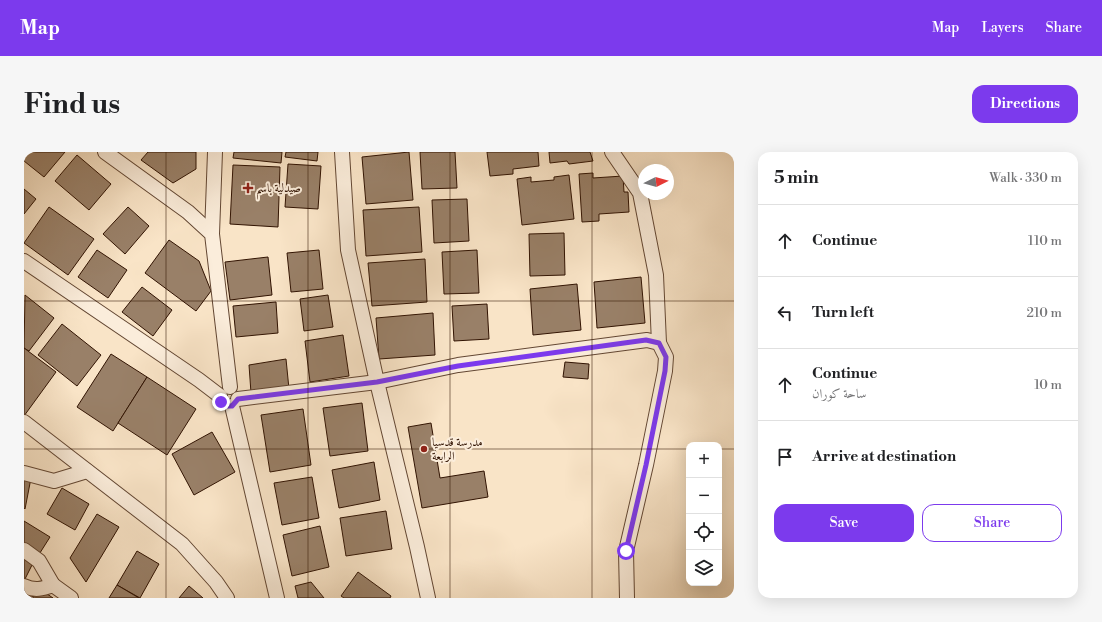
<!DOCTYPE html>
<meta charset="utf-8">
<style>
:root{--surface:#fff;--page:#f6f6f6;--text:#202124;--muted:#757577;--line:#e0e0e0;--accent:#7c3aed}
body{margin:0;font-family:"Libre Bodoni",Amiri,serif;background:var(--page);color:var(--text)}
.controls{position:absolute;right:12px;bottom:12px;display:grid;overflow:hidden;border-radius:8px;box-shadow:0 4px 16px #0002}
.controls button{width:36px;height:36px;display:grid;place-items:center;padding:0;border:0;border-bottom:1px solid var(--line);background:var(--surface);color:var(--text);font:20px sans-serif}
.compass{position:absolute;left:614px;top:12px;width:36px;height:36px;border-radius:50%;background:var(--surface);box-shadow:0 4px 16px #0002;rotate:85deg}
.stop{position:absolute;width:12px;height:12px;margin:-9px;border:3px solid #7c3aed;border-radius:50%;background:#fff}
.stop.end{background:#7c3aed;border-color:#fff;box-shadow:0 1px 4px #0008}
.list{margin:0;padding:0;list-style:none}
h2{display:flex;justify-content:space-between;align-items:center;height:52px;margin:0;padding:0 16px;font-size:17px}
h2 small{font-size:13px;font-weight:400;color:var(--muted)}
.list li{display:grid;grid-template-columns:26px 1fr auto;gap:12px;align-items:center;box-sizing:border-box;height:72px;padding:0 16px;border-top:1px solid var(--line)}
.list b{display:block;font-size:15px;white-space:nowrap}
.list p{margin:0;font-size:13px;white-space:nowrap;color:var(--muted)}
.list em{font-size:13px;font-style:normal;color:var(--muted)}
.actions{display:flex;gap:8px;padding:12px 16px}
.actions a{flex:1;padding:9px 0;border:1px solid var(--accent);border-radius:12px;text-align:center;font-size:14px;color:var(--accent)}
.actions .main{background:var(--accent);color:#fff}
.icon{flex:none;width:22px;height:22px;fill:none;stroke:currentColor;stroke-width:2;stroke-linecap:round;stroke-linejoin:round}
.map{position:relative;flex:none;width:710px;height:446px;overflow:hidden;border-radius:12px}
header{display:flex;align-items:center;gap:24px;box-sizing:border-box;height:56px;padding:0 20px;background:var(--accent);color:#fff}
header strong{font-size:19px}
nav{display:flex;gap:22px;margin-inline-start:auto;font-size:14px}
.intro{display:flex;align-items:center;justify-content:space-between;box-sizing:border-box;height:96px;padding:0 24px}
h1{margin:0;font-size:28px}
.button{padding:10px 18px;border-radius:12px;background:var(--accent);color:#fff;font-size:14px;font-weight:700}
main{display:flex;gap:24px;padding:0 24px}
aside{flex:1;background:var(--surface);border-radius:12px;box-shadow:0 4px 16px #0002}
.map>svg:first-child{display:block}
</style>
<header>
<strong>Map</strong>
<nav><a>Map</a><a>Layers</a><a>Share</a></nav>
</header>
<div class="intro"><h1>Find us</h1><a class="button">Directions</a></div>
<main>
<div class="map">
<svg width="710" height="446" viewBox="0 0 710 446">
<rect width="100%" height="100%" fill="#f9e4c7"/>
<filter id="stains"><feTurbulence type="fractalNoise" baseFrequency=".005" numOctaves="4"/><feColorMatrix values="0 0 0 0 .2 0 0 0 0 .09 0 0 0 0 .02 0 0 0 .5 -.17"/></filter>
<radialGradient id="worn" r=".72"><stop offset=".6" stop-color="#630" stop-opacity="0"/><stop offset="1" stop-color="#630" stop-opacity=".3"/></radialGradient>
<g fill="#998068" stroke="#311302">
<path d="M0,0H41L20,25L0,9Z"/>
<path d="M124,0H172V17L149,31L117,8Z"/>
<path d="M210,0H258L257,11L209,6Z"/>
<path d="M262,0H294L293,9L261,5Z"/>
<path d="M385,0L389,48L342,52L338,5Z"/>
<path d="M396,0H431L433,36L398,37Z"/>
<path d="M463,0H514L515,14L489,17V22L466,24Z"/>
<path d="M525,0H566L569,9L545,12L543,9L526,11Z"/>
<path d="M53,3L87,32L65,58L31,29Z"/>
<path d="M264,12L297,14L294,57L261,55Z"/>
<path d="M209,13L256,15L254,75L206,72Z"/>
<path d="M569,21V26L599,24L600,40H604L605,60L575,62V69L558,70L555,22Z"/>
<path d="M545,23L550,67L498,73L493,27L507,25V30L530,28V25Z"/>
<path d="M0,37L12,47L0,62Z"/>
<path d="M443,47L445,89L410,91L408,48Z"/>
<path d="M25,55L70,87L44,123L0,91Z"/>
<path d="M104,55L125,74L101,102L79,82Z"/>
<path d="M395,55L398,100L342,104L339,58Z"/>
<path d="M540,81L541,123L506,124L505,82Z"/>
<path d="M145,88L175,109L187,139L172,159L121,121Z"/>
<path d="M73,98L103,118L84,146L54,125Z"/>
<path d="M295,98L299,137L267,140L263,101Z"/>
<path d="M453,98L455,141L420,142L418,100Z"/>
<path d="M244,105L248,143L206,148L201,110Z"/>
<path d="M401,107L403,150L348,154L344,111Z"/>
<path d="M617,125L621,171L573,176L570,130Z"/>
<path d="M553,132L557,178L509,183L506,137Z"/>
<path d="M118,135L148,158L129,184L98,160Z"/>
<path d="M1,143L30,166L5,199L0,196Z"/>
<path d="M304,143L309,175L280,179L276,147Z"/>
<path d="M252,150L254,181L212,185L209,154Z"/>
<path d="M463,152L465,187L430,189L428,154Z"/>
<path d="M409,161L411,203L355,207L352,166Z"/>
<path d="M38,172L77,203L53,234L14,203Z"/>
<path d="M319,183L325,224L286,230L281,189Z"/>
<path d="M0,196L32,220L0,264Z"/>
<path d="M87,202L123,225L89,279L53,255Z"/>
<path d="M262,207L265,237L227,241L225,213Z"/>
<path d="M541,210L565,212L564,227L539,225Z"/>
<path d="M123,225L172,257L143,303L94,271Z"/>
<path d="M338,251L344,299L306,304L299,256Z"/>
<path d="M279,257L287,313L246,320L237,263Z"/>
<path d="M407,271L416,326L460,319L464,345L398,356L384,275Z"/>
<path d="M188,280L211,320L170,343L148,302Z"/>
<path d="M350,310L356,348L315,356L308,318Z"/>
<path d="M0,321H8L1,357L0,356Z"/>
<path d="M288,325L295,366L258,373L250,331Z"/>
<path d="M38,336L65,352L51,378L23,362Z"/>
<path d="M362,359L368,397L322,404L316,366Z"/>
<path d="M73,362L95,375L62,430L46,406Z"/>
<path d="M0,369L26,385L14,404L0,394Z"/>
<path d="M296,374L305,415L268,424L259,383Z"/>
<path d="M113,399L135,412L116,446L93,433Z"/>
<path d="M0,402L11,407L1,427L0,426Z"/>
<path d="M334,420L367,444L366,446H320L317,444Z"/>
<path d="M287,430L300,446H274L271,434Z"/>
<path d="M93,433L115,446H85Z"/>
<path d="M165,434L179,446H155Z"/>
<path d="M13,435L29,446H9Z"/>
<path d="M0,438L9,443L8,446H0Z"/>
</g>
<g fill="none" stroke-linecap="round" stroke-linejoin="round">
<defs>
<g id="minor">
<path d="M81,0L164,60L188,82L206,235"/>
<path d="M318,0L324,98L353,230L393,395L404,446"/>
<path d="M588,0L616,41L632,123L635,191"/>
<path d="M188,82L191,0"/>
<path d="M0,109L175,228L196,244"/>
<path d="M214,247L353,230L434,213L623,188L635,191L642,205L641,219L622,313L602,399L603,446"/>
<path d="M208,254L253,446"/>
<path d="M0,270L158,392L192,430L203,446"/>
<path d="M0,321L30,329L63,319"/>
<path d="M0,398L15,409L29,433"/>
<path d="M0,434C11,439 18,437 29,433L47,446"/>
</g>
</defs>
<use href="#minor" stroke="#634733" stroke-width="16"/>
<use href="#minor" stroke="#fbeddb" stroke-width="14"/>
</g>
<g fill="none" stroke-linecap="round" stroke-linejoin="round">
<path stroke="#7c3aed" stroke-width="5" d="M197,250L202,254H208L214,247L353,230L434,214L622,188L635,191L642,205L641,219L622,313L602,399"/>
</g>
<path fill="none" stroke="#311302" stroke-width="1" stroke-opacity="0.55" d="M142,0V446M284,0V446M426,0V446M568,0V446M0,149H710M0,297H665M695,297H710"/>
<g fill="#8f2418" stroke="#fbeddb" stroke-width="1.5">
<path d="M222 30h4v4h4v4h-4v4h-4v-4h-4v-4h4z"/>
<circle cx="400" cy="297" r="4"/>
</g>
<g text-anchor="middle" stroke-width="4" stroke-linejoin="round" paint-order="stroke">
<g font-size="12" fill="#311302" stroke="#fbeddb" text-anchor="start">
<text x="232" y="40">صيدلية باسم</text>
<text x="408" y="294">مدرسة قدسيا<tspan x="408" dy="14">الرابعة</tspan></text>
</g>
</g>
<rect width="100%" height="100%" filter="url(#stains)"/>
<rect width="100%" height="100%" fill="url(#worn)"/>
</svg>
<div class="controls">
<button>+</button>
<button>−</button>
<button><svg class="icon" aria-label="locate" viewBox="0 0 24 24"><circle cx="12" cy="12" r="6"/><path d="M12 2v4M12 18v4M2 12h4M18 12h4"/></svg></button>
<button><svg class="icon" aria-label="layers" viewBox="0 0 24 24"><path d="M12 4l9 5-9 5-9-5zM3 14l9 5 9-5"/></svg></button>
</div>
<svg class="compass" viewBox="-18 -18 36 36"><path d="M0-13l5 13h-10z" fill="#e53935"/><path d="M0 13l5-13h-10z" fill="#757577"/></svg>
<div class="stop" style="left:602px;top:399px"></div>
<div class="stop end" style="left:197px;top:250px"></div>
</div>
<aside>
<h2>5 min<small>Walk · 330 m</small></h2>
<ul class="list">
<li><svg class="icon" aria-label="ahead" viewBox="0 0 24 24"><path d="M12 20V5M6 11l6-6 6 6"/></svg><div><b>Continue</b></div><em>110 m</em></li>
<li><svg class="icon" aria-label="left" viewBox="0 0 24 24"><path d="M17 20v-9H6M10 6l-5 5 5 5"/></svg><div><b>Turn left</b></div><em>210 m</em></li>
<li><svg class="icon" aria-label="ahead" viewBox="0 0 24 24"><path d="M12 20V5M6 11l6-6 6 6"/></svg><div><b>Continue</b><p>ساحة كوران</p></div><em>10 m</em></li>
<li><svg class="icon" aria-label="arrive" viewBox="0 0 24 24"><path d="M6 21V4h12l-3 4 3 4H6"/></svg><div><b>Arrive at destination</b></div></li>
</ul>
<div class="actions"><a class="main">Save</a><a>Share</a></div>
</aside>
</main>
